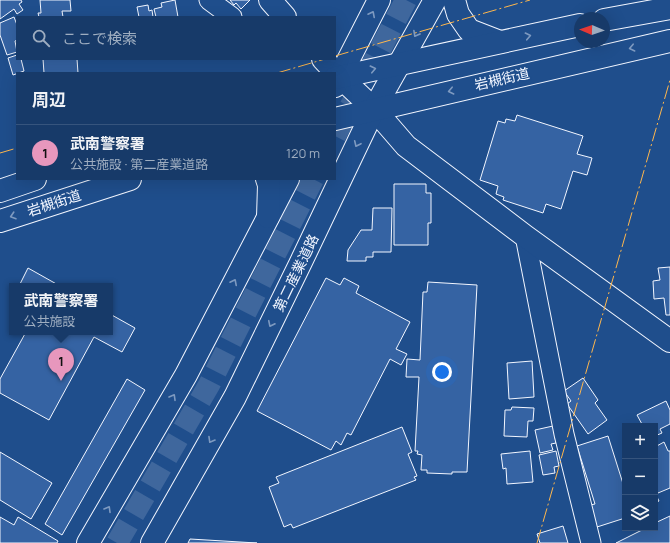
<!DOCTYPE html>
<html lang="ja">
<meta charset="utf-8">
<style>
:root{--surface:#173a69;--page:#244571;--text:#f1f3f6;--muted:#9eadc0;--line:#36547d;--accent:#e797bd}
body{margin:0;font-family:Manrope,"Noto Sans JP",sans-serif;background:var(--page);color:var(--text)}
.controls{position:absolute;right:12px;bottom:12px;display:grid;overflow:hidden;border-radius:0px;box-shadow:0 4px 16px #0002}
.controls button{width:36px;height:36px;display:grid;place-items:center;padding:0;border:0;border-bottom:1px solid var(--line);background:var(--surface);color:var(--text);font:20px sans-serif}
.compass{position:absolute;left:574px;top:12px;width:36px;height:36px;border-radius:50%;background:var(--surface);box-shadow:0 4px 16px #0002;rotate:272deg}
.you{position:absolute;left:442px;top:372px;width:14px;height:14px;margin:-10px;border:3px solid #fff;border-radius:50%;background:#1a73e8;box-shadow:0 0 0 6px #1a73e833}
.badge{display:grid;place-items:center;width:26px;height:26px;border-radius:50%;background:var(--accent);color:#111;font-size:13px;font-weight:700}
.pin{position:absolute;translate:-50% -33px;filter:drop-shadow(0 1px 2px #0008)}
.pin::after{content:'';position:absolute;top:21px;width:14px;height:12px;background:inherit;clip-path:polygon(0 0,100% 0,50% 100%)}
.popup{position:absolute;left:9px;top:283px;width:104px;height:52px;box-sizing:border-box;display:grid;place-content:center;border-radius:0px;background:var(--surface);filter:drop-shadow(0 1px 3px #0005);font-size:13px;white-space:nowrap;color:var(--muted)}
.popup b{font-size:15px;color:var(--text)}
.popup::after{content:'';position:absolute;left:50%;top:100%;margin-left:-8px;border:8px solid transparent;border-top-color:var(--surface)}
.list{margin:0;padding:0;list-style:none}
h2{display:flex;justify-content:space-between;align-items:center;height:52px;margin:0;padding:0 16px;font-size:17px}
h2 small{font-size:13px;font-weight:400;color:var(--muted)}
.list li{display:grid;grid-template-columns:26px 1fr auto;gap:12px;align-items:center;box-sizing:border-box;height:56px;padding:0 16px;border-top:1px solid var(--line)}
.list b{display:block;font-size:15px;white-space:nowrap}
.list p{margin:0;font-size:13px;white-space:nowrap;color:var(--muted)}
.list em{font-size:13px;font-style:normal;color:var(--muted)}
.icon{flex:none;width:22px;height:22px;fill:none;stroke:currentColor;stroke-width:2;stroke-linecap:round;stroke-linejoin:round}
.map{position:relative;flex:none;width:670px;height:543px;overflow:hidden}
.search{position:absolute;background:var(--surface);box-shadow:0 4px 16px #0002;left:16px;top:16px;width:320px;height:44px;display:flex;align-items:center;gap:10px;box-sizing:border-box;padding:0 14px;border-radius:0px;color:var(--muted);font-size:15px}
.panel{position:absolute;background:var(--surface);box-shadow:0 4px 16px #0002;left:16px;top:72px;width:320px;height:108px;border-radius:0px}
.map>svg:first-child{display:block}
</style>
<div class="map">
<svg width="670" height="543" viewBox="0 0 670 543">
<rect width="100%" height="100%" fill="#1f4e8c"/>
<g fill="#3563a3" stroke="#f2f6ff">
<path d="M0,0H21L22,2L19,4L23,10L17,14L14,9L0,19Z"/>
<path d="M40,0H70L71,11H62L63,17H39L38,13H41Z"/>
<path d="M175,0L178,17H156L154,9L162,7L161,3Z"/>
<path d="M230,0H250L241,9L236,3L234,5Z"/>
<path d="M148,5L149,11L152,10L153,17H139L137,7Z"/>
<path d="M14,17L17,25V40L15,41L17,52L7,55L0,35V23Z"/>
<path d="M17,55V59H21L24,71L13,75L8,58Z"/>
<path d="M43,59H79H77L78,73H44Z"/>
<path d="M517,115L583,136L577,154L592,158L587,175L573,171L561,209L546,204L543,213L503,200L504,197L496,194L498,186L480,180L498,121L505,123L506,119L515,121Z"/>
<path d="M394,184H426V193H431V223H428V245H394Z"/>
<path d="M373,208H392L391,252H373V257H366V261H347L348,250L361,230H372Z"/>
<path d="M670,267V315H666L664,298L654,299L653,281L660,280L658,268Z"/>
<path d="M28,268L60,286H19Z"/>
<path d="M326,278L340,285L344,278L359,286L356,293L410,322L396,349L407,354L401,365L390,359L351,435L347,433L341,445L336,441L331,450L257,411Z"/>
<path d="M428,282L477,285L467,472H452V474L427,473V470H421L422,455L417,454L418,451H415L419,377H406L407,359L420,360L423,292H427Z"/>
<path d="M110,314L135,328L122,352L94,337L49,420L0,393V379L26,332H110Z"/>
<path d="M532,361L534,397L509,399L507,363Z"/>
<path d="M583,378L598,400L595,403L607,420L588,434L567,404L571,401L564,391Z"/>
<path d="M127,379L145,390L62,535L45,524Z"/>
<path d="M666,401L670,410V424L660,429L662,433L655,436V426H643L637,415Z"/>
<path d="M512,407L534,408L533,421H528L527,437L504,436L505,410H511Z"/>
<path d="M553,426L556,443L551,444L553,450L540,453L535,430Z"/>
<path d="M402,427L412,452L408,454L417,476L414,477L416,480L293,528L291,524L284,527L269,487L279,483L276,477Z"/>
<path d="M608,436L625,490V518L597,527L590,505L595,504L577,446Z"/>
<path d="M664,442L668,451H670V488L658,493L655,487V447Z"/>
<path d="M530,451L533,482L507,484L506,468L503,469L501,454Z"/>
<path d="M556,451L559,466L554,467L555,473L543,475L539,455Z"/>
<path d="M0,452L52,483L31,519L0,500Z"/>
<path d="M655,493L659,501L655,503Z"/>
<path d="M670,516V543H616L646,528H655V523Z"/>
<path d="M0,517L14,525L18,517L58,541L57,543H0Z"/>
<path d="M563,526L568,543H540L537,534Z"/>
<path d="M190,539L257,543H188Z"/>
</g>
<g fill="none" stroke-linecap="round" stroke-linejoin="round">
<g stroke="#3f679d" stroke-width="22" stroke-dasharray="22 11" stroke-linecap="butt">
<path d="M335,136L406,0"/>
<path d="M117,543L209,385L313,179"/>
</g>
<defs>
<g id="street">
<path d="M209,0L232,17"/>
<path d="M525,236L564,434L591,543"/>
</g>
<g id="secondary">
<path d="M270,0L285,17"/>
<path d="M323,59L340,77L374,109L406,146L525,236L670,341"/>
</g>
<g id="primary">
<path d="M335,86L379,0"/>
<path d="M88,543L186,375L288,179"/>
<path d="M152,543L235,397L301,262L374,109L435,0"/>
</g>
<g id="highway">
<path d="M454,0L458,14L469,30L500,42"/>
<path d="M604,20L670,8"/>
<path d="M335,78L580,25"/>
<path d="M335,119L670,41"/>
<path d="M267,179L269,185L268,217"/>
<path d="M0,191L35,179"/>
<path d="M0,221L130,179"/>
</g>
</defs>
<use href="#street" stroke="#f2f6ff" stroke-width="21"/>
<use href="#secondary" stroke="#f2f6ff" stroke-width="24"/>
<use href="#primary" stroke="#f2f6ff" stroke-width="24"/>
<use href="#highway" stroke="#f2f6ff" stroke-width="24"/>
<use href="#street" stroke="#1f4e8c" stroke-width="19"/>
<use href="#secondary" stroke="#1f4e8c" stroke-width="22"/>
<use href="#primary" stroke="#1f4e8c" stroke-width="22"/>
<use href="#highway" stroke="#1f4e8c" stroke-width="22"/>
<g stroke="#ffb74d" stroke-width="1" stroke-dasharray="14 3 2 3" stroke-linecap="butt">
<path d="M335,56L530,0"/>
<path d="M277,73L325,59"/>
<path d="M0,153L17,148"/>
<path d="M537,543L670,80"/>
</g>
</g>
<defs><path id="oneway-chevron" d="M-2-3.5L2.5 0L-2 3.5" fill="none" stroke-width="1.6" stroke-linecap="round" stroke-linejoin="round"/></defs>
<g stroke="#7e9ac0">
<use href="#oneway-chevron" transform="translate(372 14) rotate(-63)"/>
<use href="#oneway-chevron" transform="translate(416 34) rotate(119)"/>
<use href="#oneway-chevron" transform="translate(528 36) rotate(-12)"/>
<use href="#oneway-chevron" transform="translate(632 48) rotate(167)"/>
<use href="#oneway-chevron" transform="translate(373 69) rotate(-13)"/>
<use href="#oneway-chevron" transform="translate(451 91) rotate(167)"/>
<use href="#oneway-chevron" transform="translate(357 144) rotate(115)"/>
<use href="#oneway-chevron" transform="translate(13 216) rotate(162)"/>
<use href="#oneway-chevron" transform="translate(234 282) rotate(-63)"/>
<use href="#oneway-chevron" transform="translate(271 324) rotate(116)"/>
<use href="#oneway-chevron" transform="translate(173 397) rotate(-60)"/>
<use href="#oneway-chevron" transform="translate(211 440) rotate(120)"/>
<use href="#oneway-chevron" transform="translate(108 509) rotate(-60)"/>
</g>
<g text-anchor="middle" stroke-width="3" stroke-linejoin="round" paint-order="stroke">
<g font-size="14" fill="#f2f6ff" stroke="#1f4e8c">
<text transform="translate(502 79) rotate(-13)" y="5">岩槻街道</text>
<text transform="translate(54 203) rotate(-18)" y="5">岩槻街道</text>
<text transform="translate(296 273) rotate(-64)" y="5">第二産業道路</text>
</g>
</g>
</svg>
<div class="controls">
<button>+</button>
<button>−</button>
<button><svg class="icon" aria-label="layers" viewBox="0 0 24 24"><path d="M12 4l9 5-9 5-9-5zM3 14l9 5 9-5"/></svg></button>
</div>
<svg class="compass" viewBox="-18 -18 36 36"><path d="M0-13l5 13h-10z" fill="#e53935"/><path d="M0 13l5-13h-10z" fill="#9eadc0"/></svg>
<div class="you"></div>
<div class="pin badge" style="left:61px;top:381px">1</div>
<div class="popup"><b>武南警察署</b>公共施設</div>
<div class="search"><svg class="icon" aria-label="search" viewBox="0 0 24 24"><circle cx="10" cy="10" r="6"/><path d="M15 15l6 6"/></svg>ここで検索</div>
<section class="panel">
<h2>周辺<small></small></h2>
<ul class="list">
<li><span class="badge">1</span><div><b>武南警察署</b><p>公共施設 · 第二産業道路</p></div><em>120 m</em></li>
</ul>
</section>
</div>
